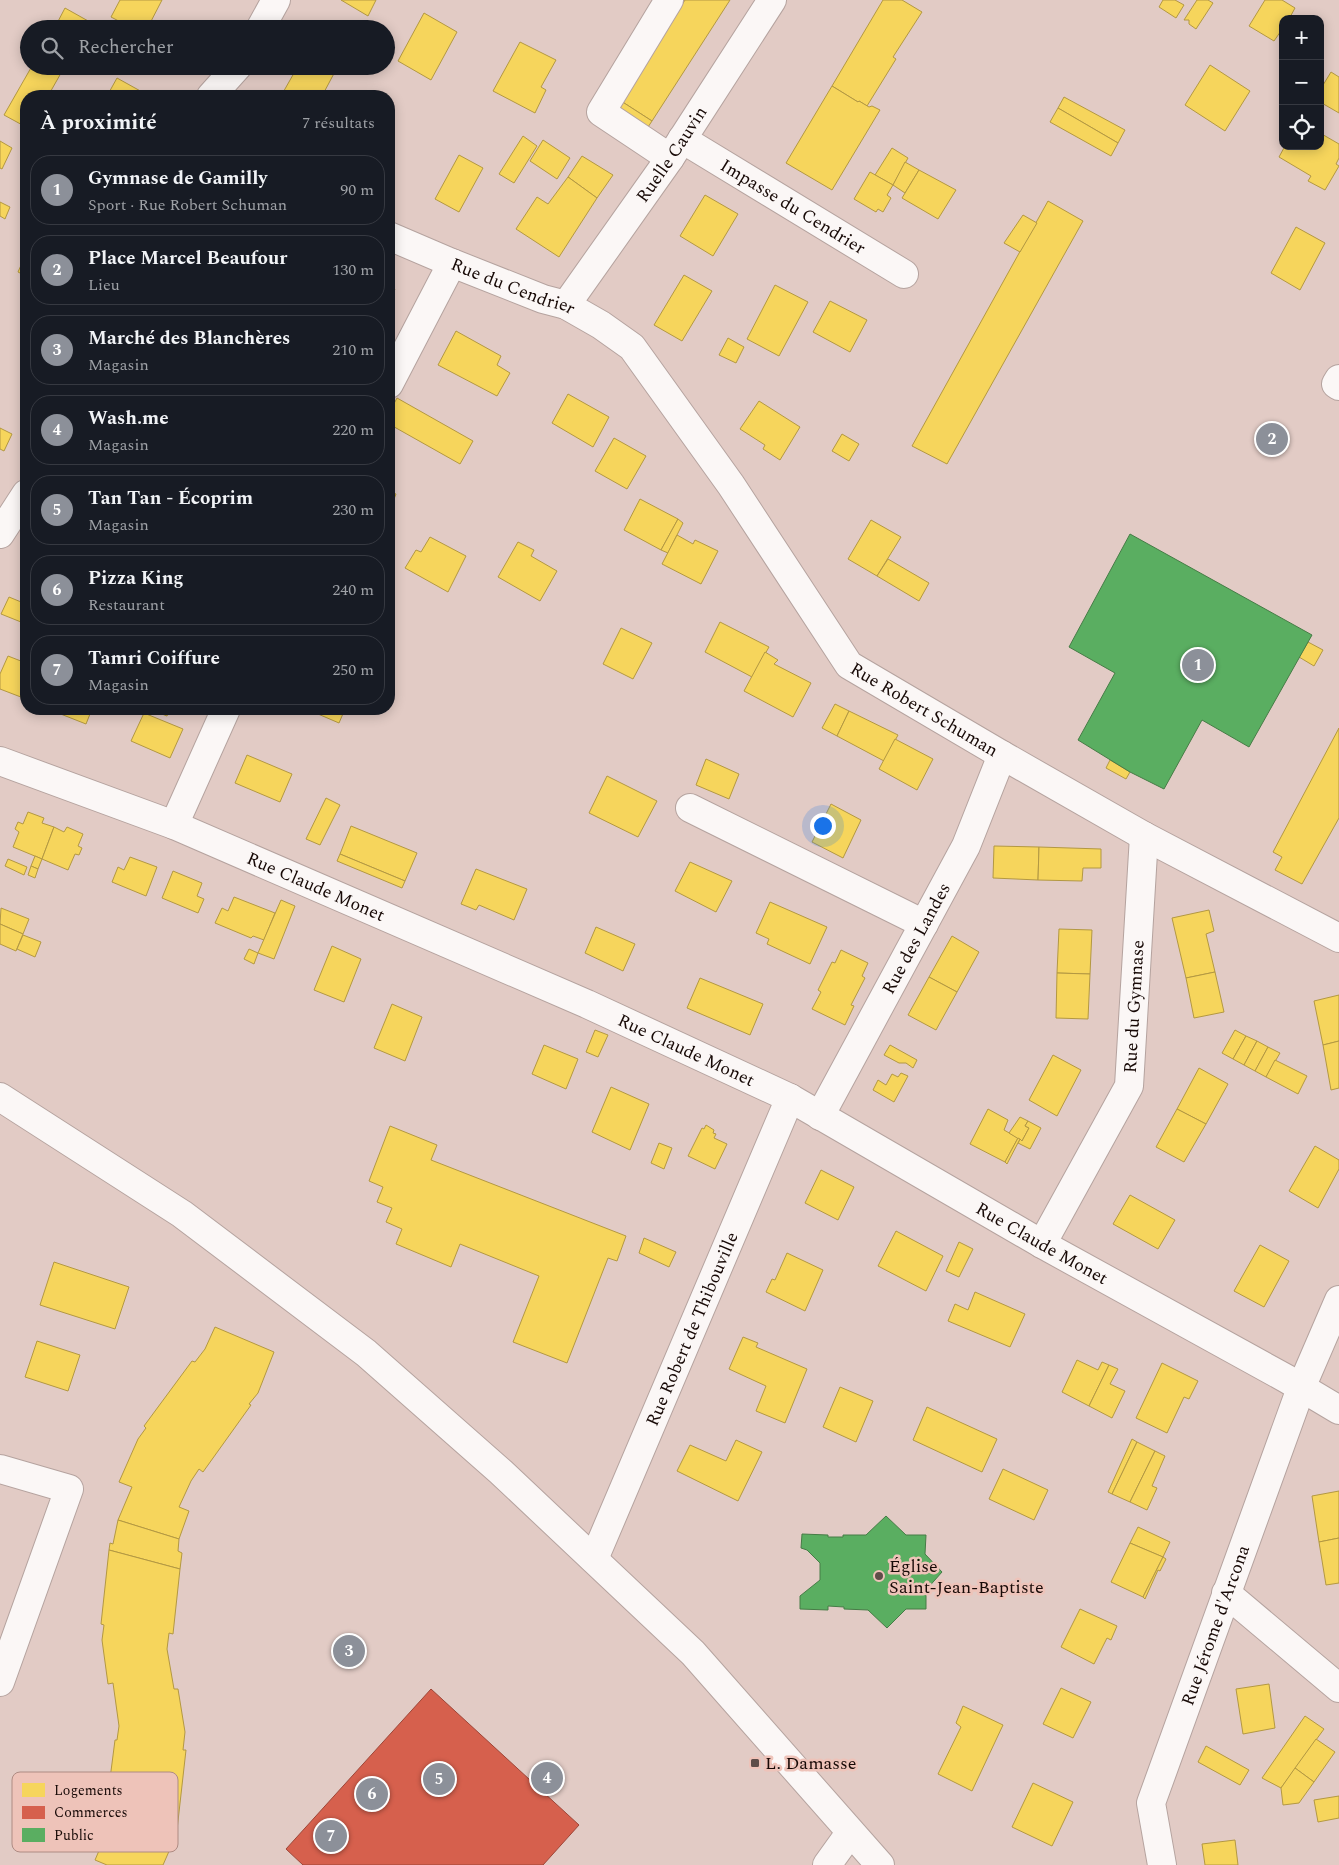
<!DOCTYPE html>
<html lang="fr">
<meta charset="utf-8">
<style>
:root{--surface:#171b24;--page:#242831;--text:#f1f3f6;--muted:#9ea1a6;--line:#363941;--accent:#8c9099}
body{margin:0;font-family:Spectral,serif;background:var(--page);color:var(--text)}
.controls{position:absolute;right:15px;top:15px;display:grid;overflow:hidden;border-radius:10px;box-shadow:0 2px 12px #0003}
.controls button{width:45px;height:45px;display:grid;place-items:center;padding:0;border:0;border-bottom:1px solid var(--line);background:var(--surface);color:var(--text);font:25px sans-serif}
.you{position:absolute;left:822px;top:825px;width:18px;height:18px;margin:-12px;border:4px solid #fff;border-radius:50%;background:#1a73e8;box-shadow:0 0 0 8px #1a73e833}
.badge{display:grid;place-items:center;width:32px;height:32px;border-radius:50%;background:var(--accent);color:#fff;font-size:16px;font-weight:700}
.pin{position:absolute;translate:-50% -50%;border:2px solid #fff;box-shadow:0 1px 5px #0006}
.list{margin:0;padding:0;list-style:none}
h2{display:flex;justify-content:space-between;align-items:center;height:65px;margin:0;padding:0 20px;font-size:21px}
h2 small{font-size:16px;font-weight:400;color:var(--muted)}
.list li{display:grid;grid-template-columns:32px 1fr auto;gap:15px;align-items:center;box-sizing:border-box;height:70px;margin:0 10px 10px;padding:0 10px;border:1px solid var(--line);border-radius:20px}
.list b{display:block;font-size:19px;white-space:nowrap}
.list p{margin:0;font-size:16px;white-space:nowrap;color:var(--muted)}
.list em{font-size:16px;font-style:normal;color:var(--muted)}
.icon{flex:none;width:28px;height:28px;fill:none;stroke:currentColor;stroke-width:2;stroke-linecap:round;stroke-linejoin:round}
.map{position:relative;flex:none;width:1339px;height:1865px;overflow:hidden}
.search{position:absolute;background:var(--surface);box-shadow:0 2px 12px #0003;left:20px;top:20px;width:375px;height:55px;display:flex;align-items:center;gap:12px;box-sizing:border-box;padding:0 18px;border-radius:28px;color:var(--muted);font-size:19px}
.panel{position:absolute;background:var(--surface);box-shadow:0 2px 12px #0003;left:20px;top:90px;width:375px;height:625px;border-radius:20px}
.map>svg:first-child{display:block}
</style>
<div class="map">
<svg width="1339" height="1865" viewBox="0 0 1339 1865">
<rect width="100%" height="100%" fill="#e2cbc5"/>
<g fill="#f6d55c" stroke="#b39842">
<path d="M120,0H162L147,29H134L111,17Z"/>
<path d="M341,0H376L368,16Z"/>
<path d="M685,0H730L652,121L621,101Z"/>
<path d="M883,0H902L922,12L893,57L896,59L867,106L859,101L858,102L832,86Z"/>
<path d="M1163,0H1175L1184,5L1176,18L1159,7Z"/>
<path d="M1197,0H1208L1213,3L1196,29L1189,24V20H1184Z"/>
<path d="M1265,0H1282L1295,8L1289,19H1283V28L1274,41L1249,26Z"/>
<path d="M65,8L90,22L87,29H54Z"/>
<path d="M424,13L457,32L431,80L398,61Z"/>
<path d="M520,42L556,60L541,87L546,90L535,113L493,91Z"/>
<path d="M1210,65L1250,91L1225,131L1185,105Z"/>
<path d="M32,66H65L48,96H26V127L4,115Z"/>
<path d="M298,66H338L322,96H281Z"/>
<path d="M1331,72L1339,77V113L1320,102V90Z"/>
<path d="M117,78L144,93L143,96H107Z"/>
<path d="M832,86L858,102L859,101L869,107L872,106L880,110L832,190L786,163Z"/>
<path d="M1064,97L1125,130L1118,143L1058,108Z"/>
<path d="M621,101L652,121L648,127L617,106Z"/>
<path d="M1058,108L1118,143L1111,156L1050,122Z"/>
<path d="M1320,133L1339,144V158L1336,164L1339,166L1325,190L1308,181L1311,176L1279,157L1285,146H1320Z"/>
<path d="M523,136L537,146L514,183L499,174Z"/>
<path d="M543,140L570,158L557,179L530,161Z"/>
<path d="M0,141L12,148L2,169L0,168Z"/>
<path d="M892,148L908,158L893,185L875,175Z"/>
<path d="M459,155L483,168L459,212L435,199Z"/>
<path d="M582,156L613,175L597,198L568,177Z"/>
<path d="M905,162L919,170L905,193L893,185Z"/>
<path d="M919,170L956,190L938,219L902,198Z"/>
<path d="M870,172L893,185L887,195L891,198L883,212L878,209L876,212L854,199Z"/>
<path d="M568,177L597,198L559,257L516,229L537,197L548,204Z"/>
<path d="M705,195L738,214L713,256L680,236Z"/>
<path d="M1048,201L1083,221L947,464L912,446Z"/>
<path d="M0,202L10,207L5,219L0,216Z"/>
<path d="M1023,215L1037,223L1020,252L1004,243Z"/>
<path d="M1296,227L1325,243L1300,290L1271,273Z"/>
<path d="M26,254V276L18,272Z"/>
<path d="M684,275L712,291L682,341L654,325Z"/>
<path d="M775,285L808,302L779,356L747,339Z"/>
<path d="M389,286L395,289L389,302Z"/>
<path d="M830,301L867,320L850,352L813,332Z"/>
<path d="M456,331L501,356L497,365L510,373L497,396L438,365Z"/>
<path d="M728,338L744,347L736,363L719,355Z"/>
<path d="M568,394L609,417L593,447L552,423Z"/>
<path d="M397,398L473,441L460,464L389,424V413Z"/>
<path d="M759,401L800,427L780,460L763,449L765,445L740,429Z"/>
<path d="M0,428L12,434L4,451L0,449Z"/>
<path d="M842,434L859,444L849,461L832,451Z"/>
<path d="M614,438L646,456L627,489L595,471Z"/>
<path d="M389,491L396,494L389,512Z"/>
<path d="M640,499L678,519L661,550L624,530Z"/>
<path d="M678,519L683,523L668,553L661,550Z"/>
<path d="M871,520L901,537L877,576L848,559Z"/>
<path d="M677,535L693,544L695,540L718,551L701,584L662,564Z"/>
<path d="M430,537L466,556L448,592L405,568L416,550L421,552Z"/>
<path d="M518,542L534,550L531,556L557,571L540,601L498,577Z"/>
<path d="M888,559L929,583L919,601L877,576Z"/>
<path d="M9,597L26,604V624L1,614Z"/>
<path d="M720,622L769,647L752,677L705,652Z"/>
<path d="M621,628L652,643L633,679L603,664Z"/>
<path d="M1308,642L1323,650L1314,666L1299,657Z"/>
<path d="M765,652L778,660L774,664L811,683L793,717L744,691Z"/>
<path d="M8,656L26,663V699L0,689V674Z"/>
<path d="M835,704L849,711L837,736L822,728Z"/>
<path d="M48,709H92L86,724Z"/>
<path d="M149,709H170L167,716Z"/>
<path d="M304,709H320L318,714Z"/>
<path d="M320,709H345L339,723L318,714Z"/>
<path d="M849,711L898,735L884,761L837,736Z"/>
<path d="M144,713L183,729L170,758L131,741Z"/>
<path d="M1339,728V818L1302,884L1275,870L1282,857L1273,852Z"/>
<path d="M895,739L933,759L917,790L879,769Z"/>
<path d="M247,755L292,774L280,802L235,783Z"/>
<path d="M706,759L739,774L729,799L696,785Z"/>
<path d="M1110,760L1130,772L1126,779L1106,768Z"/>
<path d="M607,776L657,801L638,837L589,813Z"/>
<path d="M326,798L340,805L320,845L306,839Z"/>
<path d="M831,804L861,820L843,858L812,842Z"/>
<path d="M28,812L44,818L42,823L54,827L42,859L13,847L19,832L15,829L18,822L23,824Z"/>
<path d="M351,826L417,853L405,881L340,854Z"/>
<path d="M54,827L64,832L67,827L83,834L78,846L82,848L79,855L75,854L68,870L42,859Z"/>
<path d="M994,846L1039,847L1038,880L993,878Z"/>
<path d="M1039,847L1101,849V868H1083L1082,881L1038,880Z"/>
<path d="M340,854L405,881L402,888L337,861Z"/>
<path d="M35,856L42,859L38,869L31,866Z"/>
<path d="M130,857L157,867L146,896L112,882L118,867L124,870Z"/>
<path d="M8,859L27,867L24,875L5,866Z"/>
<path d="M690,862L732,881L716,912L675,891Z"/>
<path d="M31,866L38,869L35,878L28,875Z"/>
<path d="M476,869L527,889L514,920L479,905L476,910L461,904Z"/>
<path d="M173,871L202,883L197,896L204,899L198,913L162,898Z"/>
<path d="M234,897L275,913L264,940L253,936L251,938L215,923L222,908L228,911Z"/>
<path d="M281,900L295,906L274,959L258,953Z"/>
<path d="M770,902L827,927L810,964L767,944L769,939L756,933Z"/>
<path d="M1,908L29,919L23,934L0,924Z"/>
<path d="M1209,910L1214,931L1206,934L1215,972L1186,978L1172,918Z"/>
<path d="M0,924L23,934L16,951L0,944Z"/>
<path d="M596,927L635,944L623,971L585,953Z"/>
<path d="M1059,929L1092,930L1090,974L1057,973Z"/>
<path d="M23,935L41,942L35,957L17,949Z"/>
<path d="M952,936L979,952L957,992L929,977Z"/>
<path d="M332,946L361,959L344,1002L314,990Z"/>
<path d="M249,949L258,953L254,964L244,959Z"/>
<path d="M841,950L868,963L862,976L865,978L851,1005L854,1006L845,1025L812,1009L821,992L818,990L832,962L835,963Z"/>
<path d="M1215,972L1224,1012L1194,1018L1186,978Z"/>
<path d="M1057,973L1090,974L1088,1019L1056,1018Z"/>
<path d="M929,977L957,992L936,1030L908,1015Z"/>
<path d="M700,978L763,1004L750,1035L687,1008Z"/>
<path d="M1339,995V1041L1323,1045L1314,1001Z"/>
<path d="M392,1004L422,1017L405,1061L374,1048Z"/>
<path d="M595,1030L608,1035L598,1057L586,1052Z"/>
<path d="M1235,1030L1246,1036L1233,1059L1222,1053Z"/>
<path d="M1246,1036L1257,1041L1244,1065L1233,1059Z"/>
<path d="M1257,1041L1268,1047L1255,1071L1244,1065Z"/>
<path d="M1339,1041V1088L1331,1090L1323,1045Z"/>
<path d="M544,1045L578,1059L566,1089L532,1074Z"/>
<path d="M890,1045L917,1060L913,1068L906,1063H899L884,1055Z"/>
<path d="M1268,1047L1280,1053L1266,1077L1255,1071Z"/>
<path d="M1053,1055L1081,1070L1057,1116L1029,1100Z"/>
<path d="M1275,1060L1307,1076L1298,1094L1266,1077Z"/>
<path d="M1199,1068L1228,1084L1206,1124L1177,1109Z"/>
<path d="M901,1073L908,1076L894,1102L873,1090L878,1080L886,1085L892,1074L898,1077Z"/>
<path d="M611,1087L649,1104L630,1150L592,1132Z"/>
<path d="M988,1109L1008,1120L1004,1130L1018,1138L1005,1162L970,1144Z"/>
<path d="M1177,1109L1206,1124L1184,1162L1156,1147Z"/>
<path d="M1020,1117L1028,1121L1025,1126L1029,1128L1022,1141L1009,1133Z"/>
<path d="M1028,1121L1041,1128L1030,1149L1018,1143L1020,1139L1022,1141L1029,1128L1025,1126Z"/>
<path d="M706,1125L714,1130L713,1133L716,1134L714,1138L727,1144L715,1169L688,1156L702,1128L704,1129Z"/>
<path d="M390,1126L437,1145L431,1160L626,1236L617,1261L608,1258L567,1363L513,1342L539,1276L460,1244L451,1267L396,1244L402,1229L386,1222L392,1208L377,1202L383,1187L369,1181Z"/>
<path d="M1018,1138L1020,1139L1007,1164L1005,1162Z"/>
<path d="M659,1143L672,1148L664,1169L651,1163Z"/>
<path d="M1315,1146L1339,1160V1169L1318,1208L1289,1191Z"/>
<path d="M821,1170L854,1187L838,1220L805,1203Z"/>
<path d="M1130,1195L1175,1220L1158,1249L1113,1224Z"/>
<path d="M896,1231L943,1256L926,1291L878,1266Z"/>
<path d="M644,1238L676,1252L669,1267L639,1253Z"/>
<path d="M959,1242L973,1249L959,1277L946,1271Z"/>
<path d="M1260,1245L1289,1261L1264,1307L1234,1291Z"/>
<path d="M787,1253L823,1270L805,1311L766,1292L772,1279L775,1280Z"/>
<path d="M54,1262L129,1287L115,1329L40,1305Z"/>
<path d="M975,1292L1025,1314L1010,1347L948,1321L955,1304L968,1310Z"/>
<path d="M215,1327L274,1352L258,1393L249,1404L251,1405L203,1472L199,1469L191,1481L179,1507L189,1511L179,1539L118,1520L132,1487L119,1482L138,1439L146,1428L144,1426L192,1361L195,1362L205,1349Z"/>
<path d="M743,1337L758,1343L756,1347L807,1369L785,1423L756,1411L766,1386L729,1369Z"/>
<path d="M37,1341L80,1355L68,1391L25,1377Z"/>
<path d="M1077,1360L1098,1370L1102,1362L1109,1365L1089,1406L1062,1392Z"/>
<path d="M1162,1363L1198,1381L1189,1399L1184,1397L1167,1433L1136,1418Z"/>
<path d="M1109,1365L1118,1369L1110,1384L1125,1391L1112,1418L1089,1406Z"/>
<path d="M840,1387L873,1401L856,1442L823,1427Z"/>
<path d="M927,1407L997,1439L982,1472L913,1440Z"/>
<path d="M1132,1439L1137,1442L1112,1494L1108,1492Z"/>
<path d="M736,1440L762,1452L738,1501L677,1471L690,1445L726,1461Z"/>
<path d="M1137,1442L1155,1451L1130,1502L1112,1494Z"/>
<path d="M1155,1451L1165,1456L1152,1486L1157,1488L1147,1510L1130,1502Z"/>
<path d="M1003,1469L1048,1490L1034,1520L989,1499Z"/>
<path d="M1339,1491V1538L1319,1542L1312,1496Z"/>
<path d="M118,1520L179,1539L178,1551L182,1553L180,1569L109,1550L110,1543L113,1544Z"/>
<path d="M1138,1527L1170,1542L1163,1557L1130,1543Z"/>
<path d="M1339,1538V1583L1326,1585L1319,1542Z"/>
<path d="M1130,1543L1163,1557L1143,1597L1111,1582Z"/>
<path d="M109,1550L180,1569L173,1634L169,1633L167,1649L174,1689H178L185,1732L183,1750H186L177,1830H174L173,1833L170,1849L107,1832L109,1820H105L106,1810L115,1740H117L119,1726L113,1683L108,1684L102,1640L104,1625L101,1624Z"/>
<path d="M1163,1557L1166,1559L1160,1571L1158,1570L1145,1599L1143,1597Z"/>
<path d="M1080,1609L1117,1626L1111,1640L1107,1638L1094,1664L1061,1647Z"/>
<path d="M1269,1684L1275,1728L1243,1734L1236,1689Z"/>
<path d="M1061,1688L1091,1702L1073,1738L1043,1724Z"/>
<path d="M963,1706L1003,1725L972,1791L938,1774L961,1727L956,1723Z"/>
<path d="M1305,1716L1324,1729L1281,1788L1262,1778Z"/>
<path d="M1316,1739L1335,1752L1314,1782L1295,1768Z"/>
<path d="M1206,1746L1249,1770L1240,1785L1198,1762Z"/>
<path d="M1295,1768L1314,1782L1299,1803L1283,1805L1281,1788Z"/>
<path d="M1033,1783L1073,1802L1052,1846L1012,1827Z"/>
<path d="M1339,1796V1818L1318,1822L1314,1800Z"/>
<path d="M107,1832L170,1849L163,1865H107L95,1860Z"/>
<path d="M1235,1840L1238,1865H1205L1202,1844Z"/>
</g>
<path fill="#d6604d" stroke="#9d4638" d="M431,1689L579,1825L543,1865H303L286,1849Z"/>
<g fill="#5aae61" stroke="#467c46">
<path d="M1130,534L1312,635L1249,747L1202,720L1164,789L1130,772L1078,740L1115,673L1069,647Z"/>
<path d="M886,1516L906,1535H926L925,1554L942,1572L926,1590V1609H906L887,1628L868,1610L844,1609V1607L828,1606V1610L800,1609V1596L820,1580V1563L807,1550L801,1548L802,1534L828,1535V1537H843V1535H866Z"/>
</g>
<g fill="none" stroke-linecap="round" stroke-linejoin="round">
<defs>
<g id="minor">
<path d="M669,0L601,112L670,158"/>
<path d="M260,29L276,0"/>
<path d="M211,96L238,66"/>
<path id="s1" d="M682,139L904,274"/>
<path id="s2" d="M389,236L452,263L543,299L566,305L601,325L632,347L731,485L849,665L1002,755L1144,836L1339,938"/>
<path id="s3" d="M566,305L670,158L772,0"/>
<path d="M1339,379L1336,384L1339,386"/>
<path d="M389,384L452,263"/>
<path d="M0,534L26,494"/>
<path id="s4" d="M0,761L174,825L587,1004L790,1098L1042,1244L1287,1379L1339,1410"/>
<path d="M690,808L924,924"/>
<path d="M174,825L226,709"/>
<path d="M0,1097L182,1214L366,1353L501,1472L693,1653L880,1865"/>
<path id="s5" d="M820,1116L966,846L1002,755"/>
<path id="s6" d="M1042,1244L1129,1086L1144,836"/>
<path d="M0,1469L69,1489L0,1682"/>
<path id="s7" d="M594,1559L790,1098"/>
<path d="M1226,1593L1339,1688"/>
<path d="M827,1865L850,1833"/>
<path id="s8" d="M1162,1865L1151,1803L1301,1388L1339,1300"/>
</g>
</defs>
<use href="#minor" stroke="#b5a39f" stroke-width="30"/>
<use href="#minor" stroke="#fbf7f6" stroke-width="28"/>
</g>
<g fill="#5e4d49" stroke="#eec3b9" stroke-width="2">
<circle cx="879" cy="1576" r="5"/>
<rect x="750" y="1758" width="10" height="10" rx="2.5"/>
</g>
<g text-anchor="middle" stroke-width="5" stroke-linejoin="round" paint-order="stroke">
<g font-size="18" fill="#170906" stroke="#eec3b9">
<text dy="6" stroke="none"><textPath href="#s3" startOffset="184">Ruelle Cauvin</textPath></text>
<text dy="6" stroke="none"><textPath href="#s1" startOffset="130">Impasse du Cendrier</textPath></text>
<text dy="6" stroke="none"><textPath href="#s2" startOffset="134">Rue du Cendrier</textPath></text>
<text dy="6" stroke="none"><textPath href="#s2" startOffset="741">Rue Robert Schuman</textPath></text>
<text dy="6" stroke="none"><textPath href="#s4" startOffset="340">Rue Claude Monet</textPath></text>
<text dy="6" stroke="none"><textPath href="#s5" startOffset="202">Rue des Landes</textPath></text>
<text dy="6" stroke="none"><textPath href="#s6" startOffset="260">Rue du Gymnase</textPath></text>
<text dy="6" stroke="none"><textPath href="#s4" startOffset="745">Rue Claude Monet</textPath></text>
<text dy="6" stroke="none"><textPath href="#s4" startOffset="1150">Rue Claude Monet</textPath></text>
<text dy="6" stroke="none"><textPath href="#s7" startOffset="250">Rue Robert de Thibouville</textPath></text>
<text dy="6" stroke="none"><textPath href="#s8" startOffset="252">Rue Jérome d'Arcona</textPath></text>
</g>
<g font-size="18" fill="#170906" stroke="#eec3b9" text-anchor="start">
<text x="889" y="1572">Église<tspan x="889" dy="21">Saint-Jean-Baptiste</tspan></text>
<text x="765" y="1769">L. Damasse</text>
</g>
</g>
<rect x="12" y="1772" width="166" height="80" rx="8" fill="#eec3b9" stroke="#ae8b83" stroke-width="1"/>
<rect x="22" y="1783" width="23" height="14" fill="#f6d55c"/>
<rect x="22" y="1806" width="23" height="13" fill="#d6604d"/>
<rect x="22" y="1828" width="23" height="14" fill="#5aae61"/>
<g font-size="14" fill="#170906">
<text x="54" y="1795">Logements</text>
<text x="54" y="1817">Commerces</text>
<text x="54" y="1840">Public</text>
</g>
</svg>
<div class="controls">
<button>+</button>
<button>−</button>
<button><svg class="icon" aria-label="locate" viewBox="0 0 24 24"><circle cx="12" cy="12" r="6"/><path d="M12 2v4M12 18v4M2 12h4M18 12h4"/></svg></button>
</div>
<div class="you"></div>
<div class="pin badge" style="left:1198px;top:665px">1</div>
<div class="pin badge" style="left:1272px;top:439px">2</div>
<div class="pin badge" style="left:349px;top:1651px">3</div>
<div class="pin badge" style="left:547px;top:1778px">4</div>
<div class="pin badge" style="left:439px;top:1779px">5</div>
<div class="pin badge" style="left:372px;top:1794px">6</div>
<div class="pin badge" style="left:331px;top:1836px">7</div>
<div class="search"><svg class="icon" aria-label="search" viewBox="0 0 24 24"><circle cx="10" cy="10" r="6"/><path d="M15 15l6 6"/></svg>Rechercher</div>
<section class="panel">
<h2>À proximité<small>7 résultats</small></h2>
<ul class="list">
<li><span class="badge">1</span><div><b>Gymnase de Gamilly</b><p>Sport · Rue Robert Schuman</p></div><em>90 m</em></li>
<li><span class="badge">2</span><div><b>Place Marcel Beaufour</b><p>Lieu</p></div><em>130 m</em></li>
<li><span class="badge">3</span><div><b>Marché des Blanchères</b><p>Magasin</p></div><em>210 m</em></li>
<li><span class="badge">4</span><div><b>Wash.me</b><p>Magasin</p></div><em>220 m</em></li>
<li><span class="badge">5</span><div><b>Tan Tan - Écoprim</b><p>Magasin</p></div><em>230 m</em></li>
<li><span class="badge">6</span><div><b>Pizza King</b><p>Restaurant</p></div><em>240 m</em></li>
<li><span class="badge">7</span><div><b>Tamri Coiffure</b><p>Magasin</p></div><em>250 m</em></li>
</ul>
</section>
</div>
